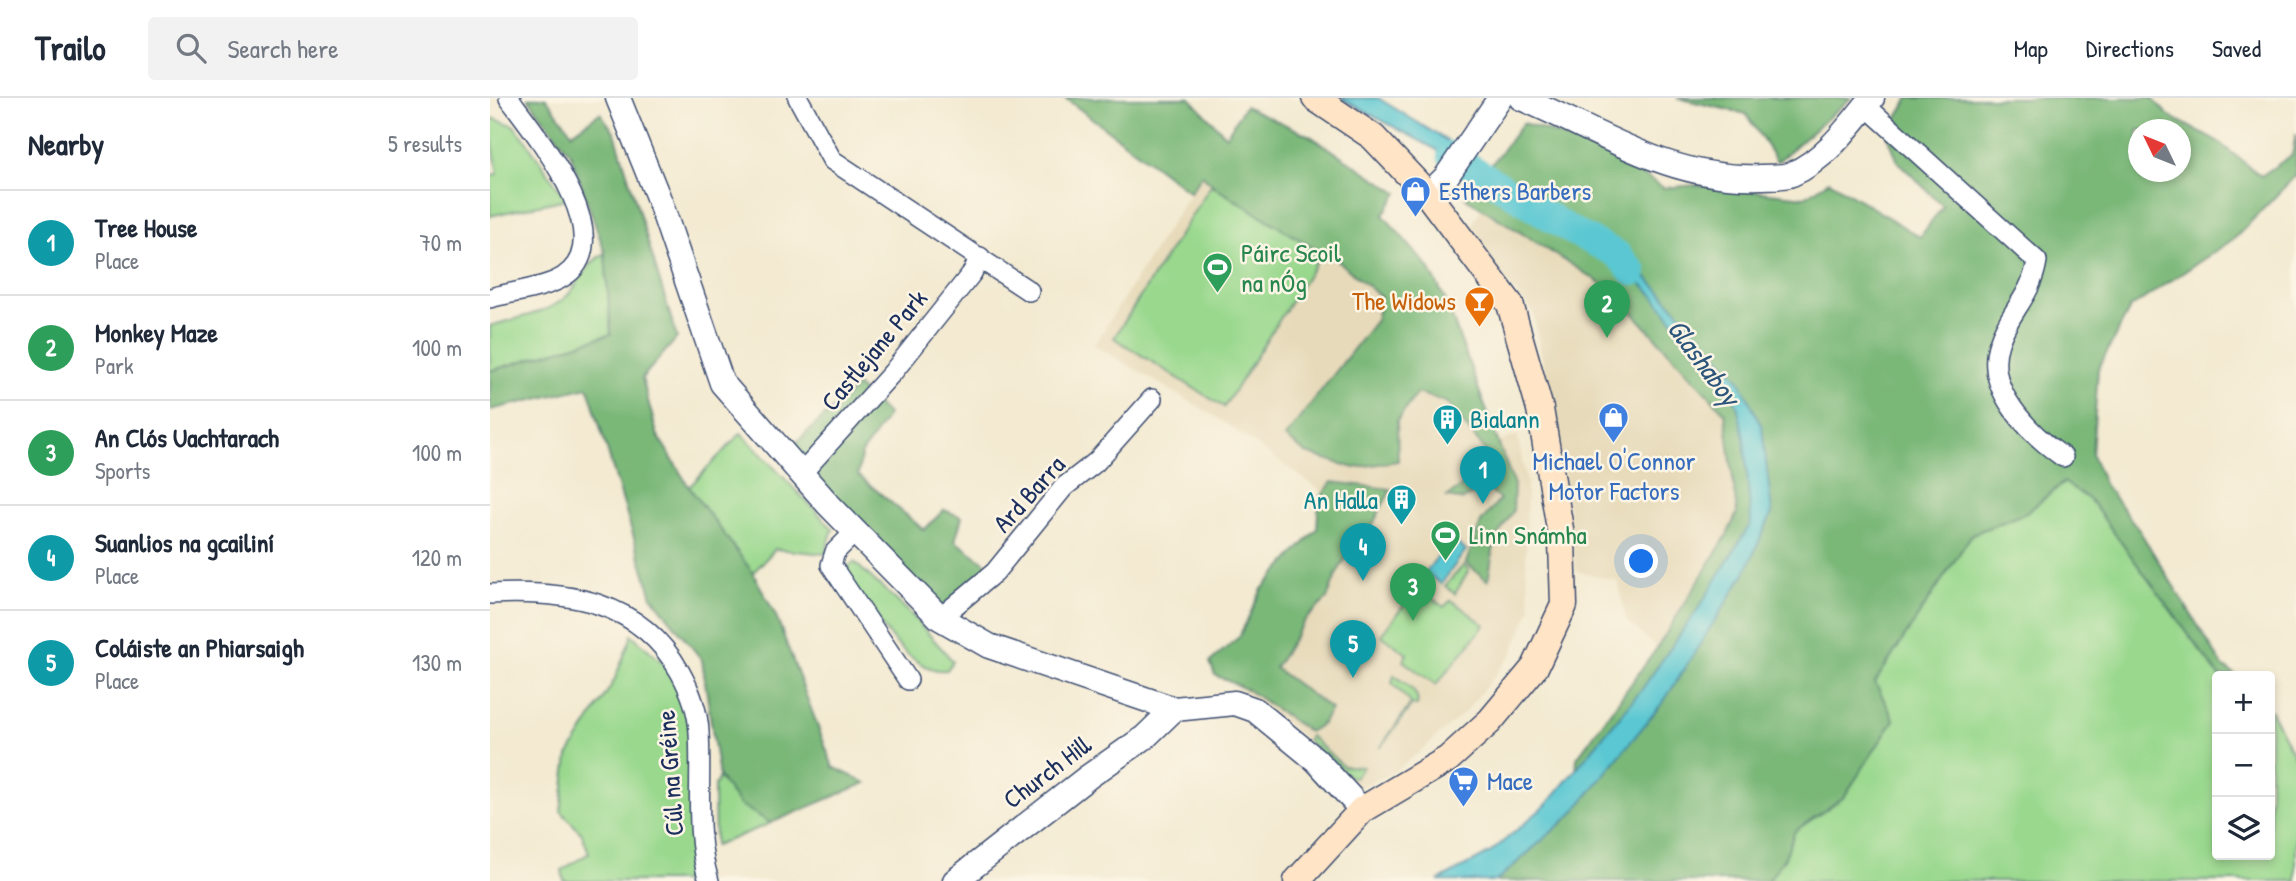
<!DOCTYPE html>
<meta charset="utf-8">
<style>
:root{--surface:#fff;--page:#f2f2f3;--text:#1f2937;--muted:#747a83;--line:#e0e1e3;--accent:#b45309}
body{margin:0;font-family:"Patrick Hand",sans-serif;background:var(--page);color:var(--text)}
.controls{position:absolute;right:21px;bottom:21px;display:grid;overflow:hidden;border-radius:7px;box-shadow:0 4px 10px #0003}
.controls button{width:63px;height:63px;display:grid;place-items:center;padding:0;border:0;border-bottom:2px solid var(--line);background:var(--surface);color:var(--text);font:35px sans-serif}
.compass{position:absolute;left:1638px;top:21px;width:63px;height:63px;border-radius:50%;background:var(--surface);box-shadow:0 4px 10px #0003;rotate:313deg}
.you{position:absolute;left:1152px;top:464px;width:24px;height:24px;margin:-18px;border:5px solid #fff;border-radius:50%;background:#1a73e8;box-shadow:0 0 0 10px #1a73e833}
.badge{display:grid;place-items:center;width:46px;height:46px;border-radius:50%;background:var(--accent);color:#fff;font-size:23px;font-weight:700}
.pin{position:absolute;translate:-50% -58px;filter:drop-shadow(0 2px 4px #0008)}
.pin::after{content:'';position:absolute;top:37px;width:24px;height:21px;background:inherit;clip-path:polygon(0 0,100% 0,50% 100%)}
.list{margin:0;padding:0;list-style:none}
h2{display:flex;justify-content:space-between;align-items:center;height:91px;margin:0;padding:0 28px;font-size:30px}
h2 small{font-size:23px;font-weight:400;color:var(--muted)}
.list li{display:grid;grid-template-columns:46px 1fr auto;gap:21px;align-items:center;box-sizing:border-box;height:105px;padding:0 28px;border-top:2px solid var(--line)}
.list b{display:block;font-size:26px;white-space:nowrap}
.list p{margin:0;font-size:23px;white-space:nowrap;color:var(--muted)}
.list em{font-size:23px;font-style:normal;color:var(--muted)}
.icon{flex:none;width:38px;height:38px;fill:none;stroke:currentColor;stroke-width:2;stroke-linecap:round;stroke-linejoin:round}
.map{position:relative;flex:none;width:1806px;height:783px;overflow:hidden}
header{display:flex;align-items:center;gap:42px;box-sizing:border-box;height:98px;padding:0 35px;background:var(--surface);border-bottom:2px solid var(--line)}
header strong{font-size:33px}
nav{display:flex;gap:38px;margin-inline-start:auto;font-size:24px}
.search{width:490px;height:63px;background:var(--page);display:flex;align-items:center;gap:18px;box-sizing:border-box;padding:0 24px;border-radius:7px;color:var(--muted);font-size:26px}
main{display:flex}
aside{flex:1;background:var(--surface)}
.map>svg:first-child{display:block}
</style>
<header>
<strong>Trailo</strong>
<div class="search"><svg class="icon" aria-label="search" viewBox="0 0 24 24"><circle cx="10" cy="10" r="6"/><path d="M15 15l6 6"/></svg>Search here</div>
<nav><a>Map</a><a>Directions</a><a>Saved</a></nav>
</header>
<main>
<aside>
<h2>Nearby<small>5 results</small></h2>
<ul class="list">
<li><span class="badge" style="background:#0f9aa8">1</span><div><b>Tree House</b><p>Place</p></div><em>70 m</em></li>
<li><span class="badge" style="background:#2e9e5b">2</span><div><b>Monkey Maze</b><p>Park</p></div><em>100 m</em></li>
<li><span class="badge" style="background:#2e9e5b">3</span><div><b>An Clós Uachtarach</b><p>Sports</p></div><em>100 m</em></li>
<li><span class="badge" style="background:#0f9aa8">4</span><div><b>Suanlios na gcailiní</b><p>Place</p></div><em>120 m</em></li>
<li><span class="badge" style="background:#0f9aa8">5</span><div><b>Coláiste an Phiarsaigh</b><p>Place</p></div><em>130 m</em></li>
</ul>
</aside>
<div class="map">
<svg width="1806" height="783" viewBox="0 0 1806 783">
<rect width="100%" height="100%" fill="#fcf5e5"/>
<filter id="ink" filterUnits="userSpaceOnUse"><feTurbulence type="fractalNoise" baseFrequency=".0143" numOctaves="2"/><feDisplacementMap in="SourceGraphic" scale="14" xChannelSelector="R" yChannelSelector="G"/><feConvolveMatrix kernelMatrix="1 2 1 2 8 2 1 2 1" color-interpolation-filters="sRGB"/></filter>
<filter id="wash" filterUnits="userSpaceOnUse"><feTurbulence type="fractalNoise" baseFrequency=".00686" numOctaves="4" result="noise"/><feDisplacementMap in="SourceGraphic" scale="28" xChannelSelector="R" yChannelSelector="G"/><feGaussianBlur stdDeviation="1.57" result="paint"/><feColorMatrix in="noise" values="0 0 0 0 0 0 0 0 0 0 0 0 0 0 0 0 0 1.4 0 .05"/><feComposite in="paint" operator="in"/></filter>
<g filter="url(#wash)">
<rect width="100%" height="100%" fill="#f3ead1"/>
<g fill="#e7daba">
<path d="M755,8L820,38L908,95L893,117L939,170L965,222L982,280L1010,344L1027,337L1037,386L1036,470L1041,509L1022,556L975,614L926,657L903,675L868,690L795,624L750,591L870,420L726,319L604,247Z"/>
<path d="M992,110L1123,193L1235,315L1248,420L1167,550L1136,522L1128,483L1086,473L1072,361L1043,214L1008,175L978,133Z"/>
</g>
<g fill="#99d88d" stroke="#5a8476" stroke-width="2">
<path d="M2,20L23,27L32,37L76,101L0,118V77L8,76L0,31Z"/>
<path d="M721,87L832,155L734,309L624,240Z"/>
<path d="M115,155L121,236L0,273V228C24,220 57,216 76,199C90,185 96,165 115,155Z"/>
<path d="M251,335L343,431L335,456L285,451L263,475L199,389Z"/>
<path d="M1575,384L1600,402L1729,578L1727,757H1780V611L1806,662V783H1278L1295,759L1304,733L1354,699L1385,584L1482,436L1536,415Z"/>
<path d="M364,464L418,513L463,563L457,572C418,577 380,511 358,483L355,471Z"/>
<path d="M974,467L979,472L965,496L955,488Z"/>
<path d="M928,489L954,509L961,502L995,527L946,587L913,563L917,556L891,537Z"/>
<path d="M142,537L182,573L199,612L202,733L209,783H74L72,772L99,755L92,736L71,713L78,658L124,583Z"/>
<path d="M904,577C914,585 931,593 927,608L922,607L890,650L921,605L902,585Z"/>
<path d="M820,638L853,668L873,669L865,679H860L817,642Z"/>
<path d="M229,679L249,706L281,725L225,748L224,689Z"/>
</g>
<g fill="#7ab878" stroke="#4a746b" stroke-width="2" fill-rule="evenodd">
<path d="M38,0H56L82,35L110,15L125,35L187,240L152,280L167,336L199,389L263,475L286,518L343,669L376,685L281,725L249,706L229,679L212,562L162,499L98,289L0,312V273L121,236L115,155L81,57Z"/>
<path d="M575,0H700L736,38L755,8L820,38L908,95L893,117L939,170L956,203L1024,387L1023,413L1005,442L998,483L976,465L991,424L1010,401L995,388L973,402L957,399L972,388L999,357L956,304L927,295L907,323L908,363L864,370L816,355L795,339L886,222L891,199L843,159L832,155L726,90L712,77L700,94Z"/>
<path d="M1187,0H1361L1287,64L1256,16Z"/>
<path d="M1419,0H1662L1678,17L1731,46L1771,78L1802,57L1806,36V77L1745,140L1640,210L1608,271L1602,357L1614,386L1649,432L1733,568L1747,578H1729L1600,402L1574,384L1536,415L1482,436L1385,584L1404,622L1354,699L1305,733L1295,759L1278,783H1006L1083,715L1087,660L1167,550L1237,437L1247,415L1235,315L1123,193L976,100L1033,25L1110,51L1174,90L1206,87L1315,99L1339,83L1430,139L1453,108L1408,64L1397,35ZM1648,32H1690V74H1648Z"/>
<path d="M367,288L398,317L371,357L368,377L434,432L454,412L472,419L465,443L511,476L470,516L443,503L299,351Z"/>
<path d="M842,384L901,391L883,426L865,445L847,475L837,501L815,522L785,570L841,611L832,626L819,634L758,592L725,577L720,564L749,539L772,491L827,431L829,401Z"/>
</g>
<g fill="#5ac7d2" stroke="#3a7b98" stroke-width="2">
<path d="M850,0H888L1119,143L1168,191L1249,281L1272,329L1282,415L1255,475L1174,603L1083,715L1006,783H948L1001,754L1057,706L1150,594L1212,505L1261,425L1254,340L1247,306L1164,198L1115,149L992,76Z"/>
<path d="M961,441L976,452L951,486L935,475Z"/>
</g>
<g fill="none" stroke-linecap="round" stroke-linejoin="round">
<path stroke="#5ac7d2" stroke-width="28" d="M961,57L1082,133L1127,156L1143,174"/>
</g>
</g>
<g filter="url(#ink)">
<g fill="none" stroke-linecap="round" stroke-linejoin="round">
<defs>
<g id="minor">
<path d="M308,0L342,62L539,193"/>
<path d="M1376,8L1547,163C1541,200 1519,213 1509,245C1493,290 1539,335 1573,359"/>
<path d="M0,200C20,194 57,190 73,179C133,142 44,34 19,0"/>
<path d="M312,375L403,274L482,175L490,159"/>
<path d="M365,434L345,454L341,467L418,582"/>
<path d="M0,496C77,492 150,502 190,574C200,592 208,613 209,634C212,684 204,735 219,783"/>
<path d="M450,520L505,474L574,389L606,364L662,301"/>
</g>
<g id="tertiary">
<path d="M128,0L170,104L232,285L338,406L450,520L499,548L684,611L745,605L765,612L826,662L872,712"/>
<path d="M1031,0C1110,33 1181,83 1270,79C1279,78 1293,80 1302,76C1335,62 1360,27 1382,0"/>
<path d="M938,97L956,79L1010,0"/>
<path d="M465,783L598,679L655,639L684,611"/>
</g>
<path id="secondary" d="M807,783L872,712L958,661L1000,623L1045,569L1074,507L1072,443L1050,311L1020,206L938,97L883,39L825,0"/>
</defs>
<use href="#minor" stroke="#3b4b6f" stroke-width="22"/>
<use href="#tertiary" stroke="#3b4b6f" stroke-width="27"/>
<use href="#secondary" stroke="#3b4b6f" stroke-width="29"/>
<use href="#minor" stroke="#fff" stroke-width="19"/>
<use href="#tertiary" stroke="#fff" stroke-width="24"/>
<use href="#secondary" stroke="#ffe4c6" stroke-width="26"/>
</g>
</g>
<defs>
<symbol id="shop-pin" viewBox="-11 -11 22 30"><path d="M0 17L-7.5 6A9.5 9.5 0 1 1 7.5 6Z" fill="#3f7fe0" stroke="#fcf5e5"/><path d="M-5-2.5h2.3a2.7 3.5 0 0 1 5.4 0H5L5.5 6h-11ZM-1.5-2.5h3a1.5 2.3 0 0 0-3 0Z" fill="#fff"/></symbol>
<symbol id="stadium-pin" viewBox="-11 -11 22 30"><path d="M0 17L-7.5 6A9.5 9.5 0 1 1 7.5 6Z" fill="#2e9e5b" stroke="#fcf5e5"/><path d="M0-5a6.5 5 0 1 0 0 10a6.5 5 0 1 0 0-10ZM-3.5-1.8h7v3.6h-7Z" fill="#fff"/></symbol>
<symbol id="bar-pin" viewBox="-11 -11 22 30"><path d="M0 17L-7.5 6A9.5 9.5 0 1 1 7.5 6Z" fill="#e8710a" stroke="#fcf5e5"/><path d="M-6-5H6L.8 .8V4.5H3.5V6h-7V4.5H-.8V.8Z" fill="#fff"/></symbol>
<symbol id="building-pin" viewBox="-11 -11 22 30"><path d="M0 17L-7.5 6A9.5 9.5 0 1 1 7.5 6Z" fill="#0f9aa8" stroke="#fcf5e5"/><path d="M-4-6H4V6H1V3H-1V6H-4ZM-2.5-4.3h1.7v1.8h-1.7ZM.8-4.3h1.7v1.8H.8ZM-2.5-1h1.7V.8h-1.7ZM.8-1h1.7V.8H.8Z" fill="#fff"/></symbol>
<symbol id="supermarket-pin" viewBox="-11 -11 22 30"><path d="M0 17L-7.5 6A9.5 9.5 0 1 1 7.5 6Z" fill="#3f7fe0" stroke="#fcf5e5"/><path d="M-6-5.5h2.5l.6 2H6L4.5 2H-2.5L-4.4-4H-6ZM-1.5 3.2a1.3 1.3 0 1 0 .1 0ZM3 3.2a1.3 1.3 0 1 0 .1 0Z" fill="#fff"/></symbol>
</defs>
<g fill-rule="evenodd">
<use href="#shop-pin" x="908" y="76" width="35" height="47"/>
<use href="#stadium-pin" x="710" y="152" width="35" height="47"/>
<use href="#bar-pin" x="972" y="186" width="35" height="47"/>
<use href="#shop-pin" x="1106" y="302" width="35" height="47"/>
<use href="#building-pin" x="940" y="304" width="35" height="47"/>
<use href="#building-pin" x="894" y="384" width="35" height="47"/>
<use href="#stadium-pin" x="938" y="420" width="35" height="47"/>
<use href="#supermarket-pin" x="956" y="666" width="35" height="47"/>
</g>
<g text-anchor="middle" stroke-width="5" stroke-linejoin="round" paint-order="stroke">
<g font-size="26" fill="#366cbe" stroke="#fcf5e5" text-anchor="start">
<text x="949" y="102">Esthers Barbers</text>
<text x="1124" y="372" text-anchor="middle">Michael O'Connor<tspan x="1124" dy="30">Motor Factors</tspan></text>
<text x="997" y="692">Mace</text>
</g>
<g font-size="26" fill="#27864d" stroke="#fcf5e5" text-anchor="start">
<text x="751" y="164">Páirc Scoil<tspan x="751" dy="30">na nÓg</tspan></text>
<text x="979" y="446">Linn Snámha</text>
</g>
<g font-size="26" fill="#c56008" stroke="#fcf5e5" text-anchor="end">
<text x="966" y="212">The Widows</text>
</g>
<g font-size="26" fill="#1b2f5e" stroke="#fcf5e5">
<text transform="translate(384 252) rotate(-50)" y="9">Castlejane Park</text>
<text transform="translate(539 396) rotate(-48)" y="9">Ard Barra</text>
<text transform="translate(557 674) rotate(-37)" y="9">Church Hill</text>
<text transform="translate(180 675) rotate(-94)" y="9">Cúl na Gréine</text>
</g>
<g font-size="26" fill="#0d838f" stroke="#fcf5e5" text-anchor="start">
<text x="980" y="330">Bialann</text>
<text x="888" y="411" text-anchor="end">An Halla</text>
</g>
<g font-size="28" font-style="italic" fill="#2b557b" stroke="#fcf5e5">
<text transform="translate(1214 264) rotate(53)" y="10">Glashaboy</text>
</g>
</g>
</svg>
<div class="controls">
<button>+</button>
<button>−</button>
<button><svg class="icon" aria-label="layers" viewBox="0 0 24 24"><path d="M12 4l9 5-9 5-9-5zM3 14l9 5 9-5"/></svg></button>
</div>
<svg class="compass" viewBox="-18 -18 36 36"><path d="M0-13l5 13h-10z" fill="#e53935"/><path d="M0 13l5-13h-10z" fill="#747a83"/></svg>
<div class="you"></div>
<div class="pin badge" style="left:993px;top:406px;background:#0f9aa8">1</div>
<div class="pin badge" style="left:1117px;top:240px;background:#2e9e5b">2</div>
<div class="pin badge" style="left:923px;top:523px;background:#2e9e5b">3</div>
<div class="pin badge" style="left:873px;top:483px;background:#0f9aa8">4</div>
<div class="pin badge" style="left:863px;top:580px;background:#0f9aa8">5</div>
</div>
</main>
